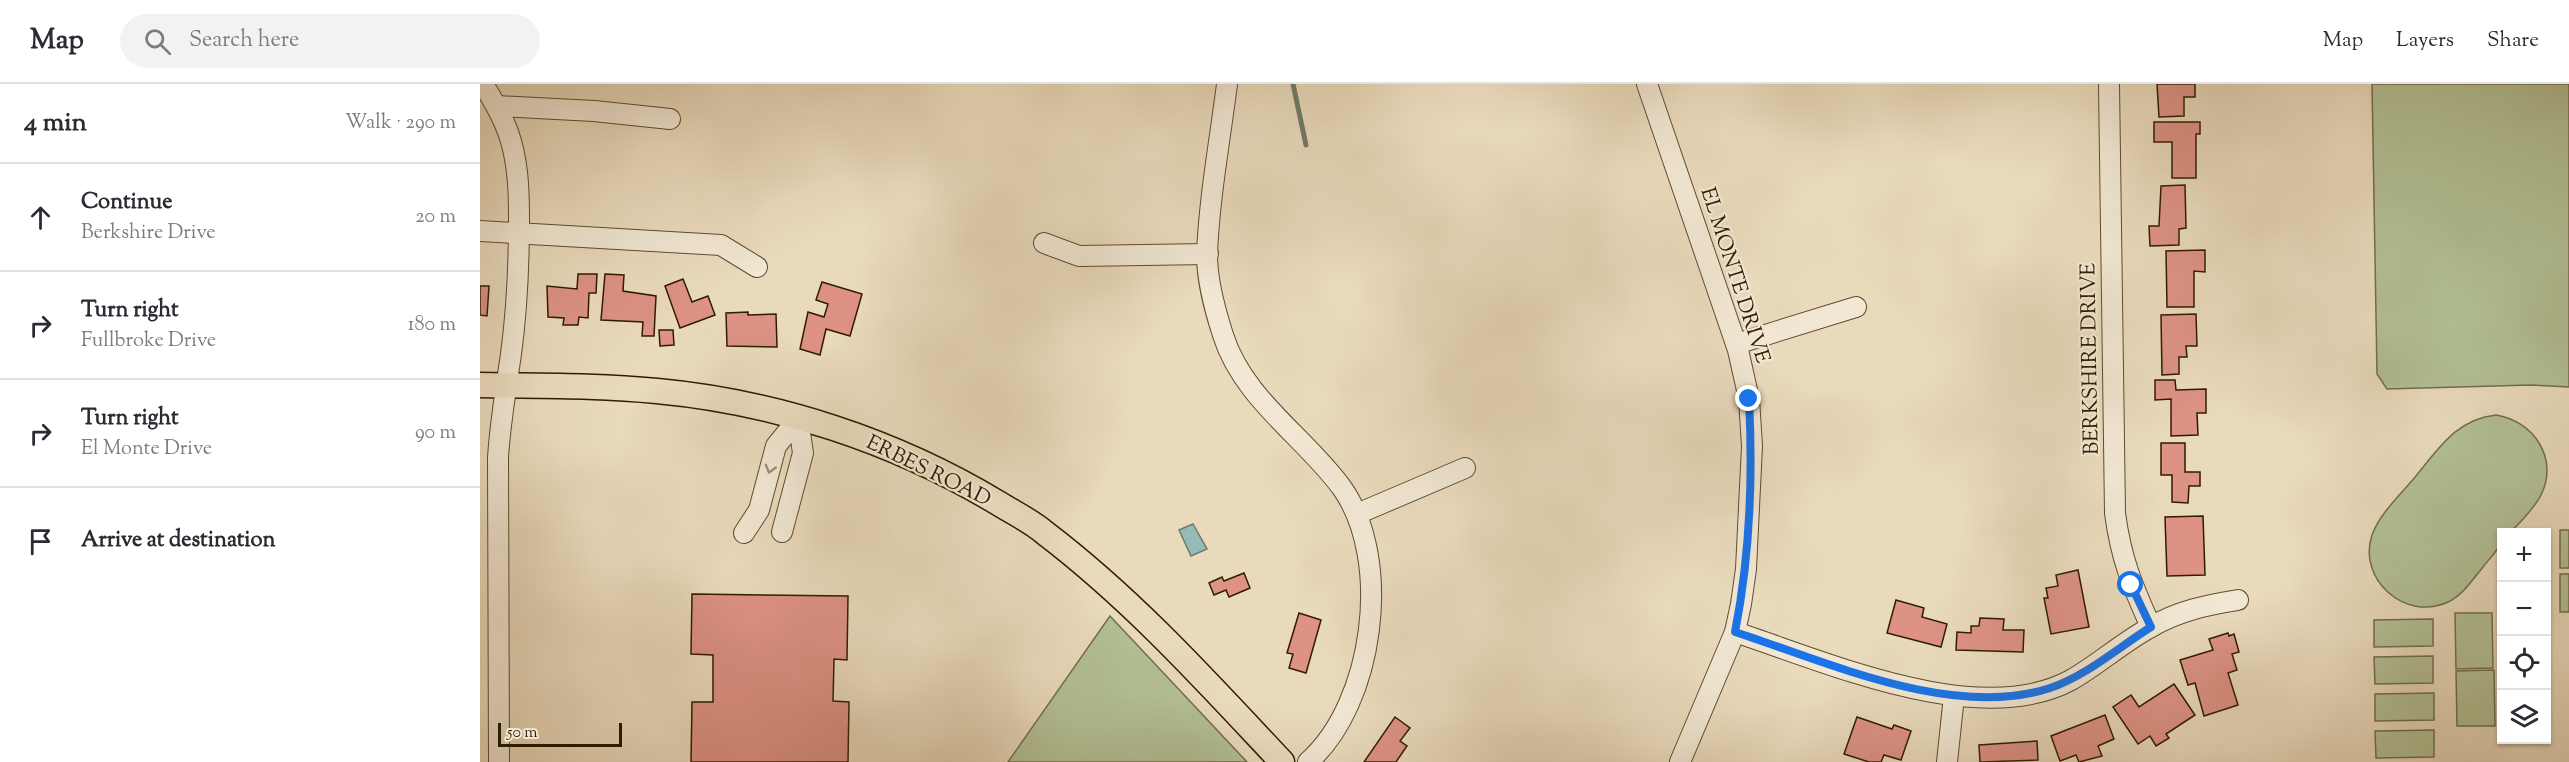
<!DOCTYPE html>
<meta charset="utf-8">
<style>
:root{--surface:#fff;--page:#f2f2f3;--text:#2b2b33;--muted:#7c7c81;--line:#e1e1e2}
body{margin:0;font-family:"Sorts Mill Goudy",serif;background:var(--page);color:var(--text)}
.controls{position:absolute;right:18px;bottom:18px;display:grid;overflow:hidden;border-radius:0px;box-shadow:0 2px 4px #0004}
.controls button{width:54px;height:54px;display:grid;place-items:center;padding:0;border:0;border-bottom:2px solid var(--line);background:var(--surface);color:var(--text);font:30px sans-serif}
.scale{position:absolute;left:18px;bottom:15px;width:124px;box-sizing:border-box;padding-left:6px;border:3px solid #301c00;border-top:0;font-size:16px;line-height:21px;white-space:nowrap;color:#301c00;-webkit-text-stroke:4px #f1e7d3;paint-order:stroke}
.stop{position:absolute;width:18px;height:18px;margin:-14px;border:4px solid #1a73e8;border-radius:50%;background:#fff}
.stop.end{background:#1a73e8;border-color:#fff;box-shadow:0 2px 6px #0008}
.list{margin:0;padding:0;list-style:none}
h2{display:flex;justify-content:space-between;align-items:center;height:78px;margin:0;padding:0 24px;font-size:26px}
h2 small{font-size:20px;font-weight:400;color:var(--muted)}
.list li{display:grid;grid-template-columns:39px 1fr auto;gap:18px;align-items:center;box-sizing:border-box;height:108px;padding:0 24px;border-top:2px solid var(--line)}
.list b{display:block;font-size:22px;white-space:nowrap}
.list p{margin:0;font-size:20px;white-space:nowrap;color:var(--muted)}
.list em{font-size:20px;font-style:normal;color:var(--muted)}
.icon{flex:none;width:33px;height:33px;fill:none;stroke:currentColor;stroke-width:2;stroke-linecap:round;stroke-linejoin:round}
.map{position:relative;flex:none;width:2089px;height:678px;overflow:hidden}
header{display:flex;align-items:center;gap:36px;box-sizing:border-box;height:84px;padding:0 30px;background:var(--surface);border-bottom:2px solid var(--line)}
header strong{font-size:28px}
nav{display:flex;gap:33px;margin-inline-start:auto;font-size:21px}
.search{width:420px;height:54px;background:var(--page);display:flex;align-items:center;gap:15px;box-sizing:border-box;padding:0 21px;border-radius:33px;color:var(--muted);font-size:22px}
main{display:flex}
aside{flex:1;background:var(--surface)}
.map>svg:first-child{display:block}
</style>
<header>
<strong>Map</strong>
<div class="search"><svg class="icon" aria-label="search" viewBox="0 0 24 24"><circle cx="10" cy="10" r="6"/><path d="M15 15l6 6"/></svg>Search here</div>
<nav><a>Map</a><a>Layers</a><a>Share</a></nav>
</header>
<main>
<aside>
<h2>4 min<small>Walk · 290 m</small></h2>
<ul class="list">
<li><svg class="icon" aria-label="ahead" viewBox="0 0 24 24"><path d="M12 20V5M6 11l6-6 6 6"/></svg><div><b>Continue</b><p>Berkshire Drive</p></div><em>20 m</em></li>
<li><svg class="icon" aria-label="right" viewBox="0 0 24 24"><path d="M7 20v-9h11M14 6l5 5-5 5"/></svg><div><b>Turn right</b><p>Fullbroke Drive</p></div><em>180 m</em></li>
<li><svg class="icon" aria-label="right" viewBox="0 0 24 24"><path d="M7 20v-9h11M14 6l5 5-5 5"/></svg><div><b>Turn right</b><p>El Monte Drive</p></div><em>90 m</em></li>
<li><svg class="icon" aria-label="arrive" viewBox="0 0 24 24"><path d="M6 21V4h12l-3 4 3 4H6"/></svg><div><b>Arrive at destination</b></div></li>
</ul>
</aside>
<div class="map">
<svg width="2089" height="678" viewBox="0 0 2089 678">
<rect width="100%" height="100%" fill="#e9dabc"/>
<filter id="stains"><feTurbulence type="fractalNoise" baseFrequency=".00333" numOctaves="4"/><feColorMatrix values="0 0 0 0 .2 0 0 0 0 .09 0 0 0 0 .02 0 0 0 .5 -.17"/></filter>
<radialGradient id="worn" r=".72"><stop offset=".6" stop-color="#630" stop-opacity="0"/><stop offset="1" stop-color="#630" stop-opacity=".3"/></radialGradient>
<g fill="#b2c094" stroke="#716e4a" stroke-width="1.5">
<path d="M1892,0H2089V303L2051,301L1907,305L1897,290Z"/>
<path d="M2016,331C2054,337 2079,375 2061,411C2054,425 2041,437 2031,448H2022C2022,464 2012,471 2003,483C1993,495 1983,511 1968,518C1925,538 1877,495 1892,451C1900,429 1921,410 1936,392C1959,364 1977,335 2016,331Z"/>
<rect x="2080" y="446" width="9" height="38"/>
<rect x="2080" y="490" width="9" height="38"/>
<path d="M1975,529H2012L2013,584L1976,585Z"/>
<path d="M630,532L767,678H528Z"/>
<path d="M1953,535V562L1894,563V536Z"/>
<path d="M1953,572V599L1895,600L1894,573Z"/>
<path d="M2014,586L2015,642H1977L1976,587Z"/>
<path d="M1954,609V636L1895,637V610Z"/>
<path d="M1954,646V673L1896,674L1895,647Z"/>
</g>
<path fill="#97bab4" stroke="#6e7b6c" stroke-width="1.5" d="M713,440L727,465L711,472L699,446Z"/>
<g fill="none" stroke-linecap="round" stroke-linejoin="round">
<path stroke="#6e7b6c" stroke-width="5" d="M813,0L826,61"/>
</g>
<g fill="#dd9284" stroke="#301c00" stroke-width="1.5">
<path d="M1677,0H1715V13H1704V32L1679,33Z"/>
<path d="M1674,38H1720V50H1716V94H1692V58H1674Z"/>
<path d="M1705,101L1706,144L1699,145V161L1670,162L1669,142H1679L1681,102Z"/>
<path d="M1725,166V188L1714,187V223H1687L1686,167Z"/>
<path d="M98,190H117L116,209H109L108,234L99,233L98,241H83L84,234L68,233L67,202L97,205Z"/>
<path d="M125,190L144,191L143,207L176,212L174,252H162L163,238L121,236Z"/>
<path d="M203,195L212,218L228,212L235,231L200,244L185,202Z"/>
<path d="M342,198L382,210L370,252L346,245L340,271L320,265L328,228L344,233L348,220L336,216Z"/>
<path d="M0,202H9L7,232L0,231Z"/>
<path d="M268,228V231L296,230L297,263L247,262L246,229Z"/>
<path d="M1716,230L1717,262H1706L1707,273H1699V290L1682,291L1681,231Z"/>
<path d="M179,246H193L194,261L180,262Z"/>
<path d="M1675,296H1695L1696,306L1726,305V329H1717L1718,351L1691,352V315L1675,316Z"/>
<path d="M1681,359H1705V388H1720V402H1709L1708,419L1692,418V391H1681Z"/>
<path d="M1723,432L1725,491L1687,492L1685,433Z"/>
<path d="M1598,486L1609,543L1571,550L1564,514H1568L1566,504L1578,502L1576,491Z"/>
<path d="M764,489L770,504L749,513L746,506L734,511L729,499L742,493L744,497Z"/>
<path d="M212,510L368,512L367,576L354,575L353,617L369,618L368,678H211L212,618H233V571L211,570Z"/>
<path d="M1416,516L1444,524L1442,533L1467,540L1461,563L1407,549Z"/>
<path d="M819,529L841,536L826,589L809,584L813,570L807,569Z"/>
<path d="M1500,534L1524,535L1523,546H1544L1543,568L1476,566L1477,548L1491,549V542H1499Z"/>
<path d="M1748,549L1749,552L1754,550L1759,568L1752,570L1757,586L1748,589L1758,621L1724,632L1715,599L1708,601L1700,576L1733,566L1729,555Z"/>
<path d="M1694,600L1715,631L1686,650L1689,654L1676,662L1670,652L1658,660L1633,623L1651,611L1659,623Z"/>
<path d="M1625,631L1634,655L1618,662L1622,672L1599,678L1596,671L1580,677L1571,652Z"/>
<path d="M915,633L930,644L920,657L927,662L916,678H884Z"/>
<path d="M1377,633L1412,645L1414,641L1431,647L1421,676L1404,671L1401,678H1389L1364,670Z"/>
<path d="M1557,657L1558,676L1500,678L1499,661Z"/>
</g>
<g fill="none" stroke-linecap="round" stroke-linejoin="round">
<defs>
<g id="minor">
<path d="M3,0C13,16 22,31 28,48C38,75 39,106 39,134C39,179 37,226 31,270C26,305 20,339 18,374L19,678"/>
<path d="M747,0C740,56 729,115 727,171C727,198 735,226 743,251C763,315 825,353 862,404C913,476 894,620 828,678"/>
<path d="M1167,0L1258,266L1269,315L1272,362L1266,485L1261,520L1255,548L1200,678"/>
<path d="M1629,0L1635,429C1641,475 1652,501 1671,543"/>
<path d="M17,22L114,27L190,35"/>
<path d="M0,147L241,161L277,183"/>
<path d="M564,159L599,172L728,170"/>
<path d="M1256,260L1376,223"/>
<path d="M877,430L985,384"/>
<path d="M302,448L323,369L318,335"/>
<path d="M264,449L279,426L296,362L318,335"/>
<path d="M1255,548C1347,578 1499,646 1591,596C1619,580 1643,558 1671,543C1698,527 1727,521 1758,516"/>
<path d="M1467,678L1474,612"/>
</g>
<path id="major" d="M0,301C59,302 118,301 177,307C296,318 415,357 518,419C534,429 551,437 565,449C653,516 727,598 802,678"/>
</defs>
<use href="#minor" stroke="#5e4c2f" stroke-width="22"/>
<use href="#major" stroke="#301c00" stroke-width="27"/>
<use href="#minor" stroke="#f1e7d3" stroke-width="20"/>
<use href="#major" stroke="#e9dabc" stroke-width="24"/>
</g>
<defs><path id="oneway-chevron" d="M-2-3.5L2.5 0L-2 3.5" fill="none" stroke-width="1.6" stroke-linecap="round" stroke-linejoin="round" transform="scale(1.5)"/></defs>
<use stroke="#9a8c74" href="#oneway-chevron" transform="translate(290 385) rotate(106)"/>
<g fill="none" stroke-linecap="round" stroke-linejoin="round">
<path stroke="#1a73e8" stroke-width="8" d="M1269,315C1273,393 1270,472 1255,548C1347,578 1474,636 1570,604C1606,592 1639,563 1671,543L1651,501"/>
</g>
<g text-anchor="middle" stroke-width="4.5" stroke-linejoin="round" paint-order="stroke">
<g font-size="21" fill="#301c00" stroke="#f1e7d3">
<text transform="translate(1256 191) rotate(72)" y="7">EL MONTE DRIVE</text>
<text transform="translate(1609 275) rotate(-91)" y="7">BERKSHIRE DRIVE</text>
<text transform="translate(449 386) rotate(26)" y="7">ERBES ROAD</text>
</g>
</g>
<rect width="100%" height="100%" filter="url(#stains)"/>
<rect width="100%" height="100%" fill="url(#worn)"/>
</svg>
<div class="controls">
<button>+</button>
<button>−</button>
<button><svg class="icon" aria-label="locate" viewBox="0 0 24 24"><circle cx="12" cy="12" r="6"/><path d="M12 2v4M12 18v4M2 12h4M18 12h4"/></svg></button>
<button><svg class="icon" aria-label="layers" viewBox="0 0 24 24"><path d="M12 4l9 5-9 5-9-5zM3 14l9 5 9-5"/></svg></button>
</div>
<div class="scale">50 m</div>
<div class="stop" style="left:1651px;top:501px"></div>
<div class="stop end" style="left:1269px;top:315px"></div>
</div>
</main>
